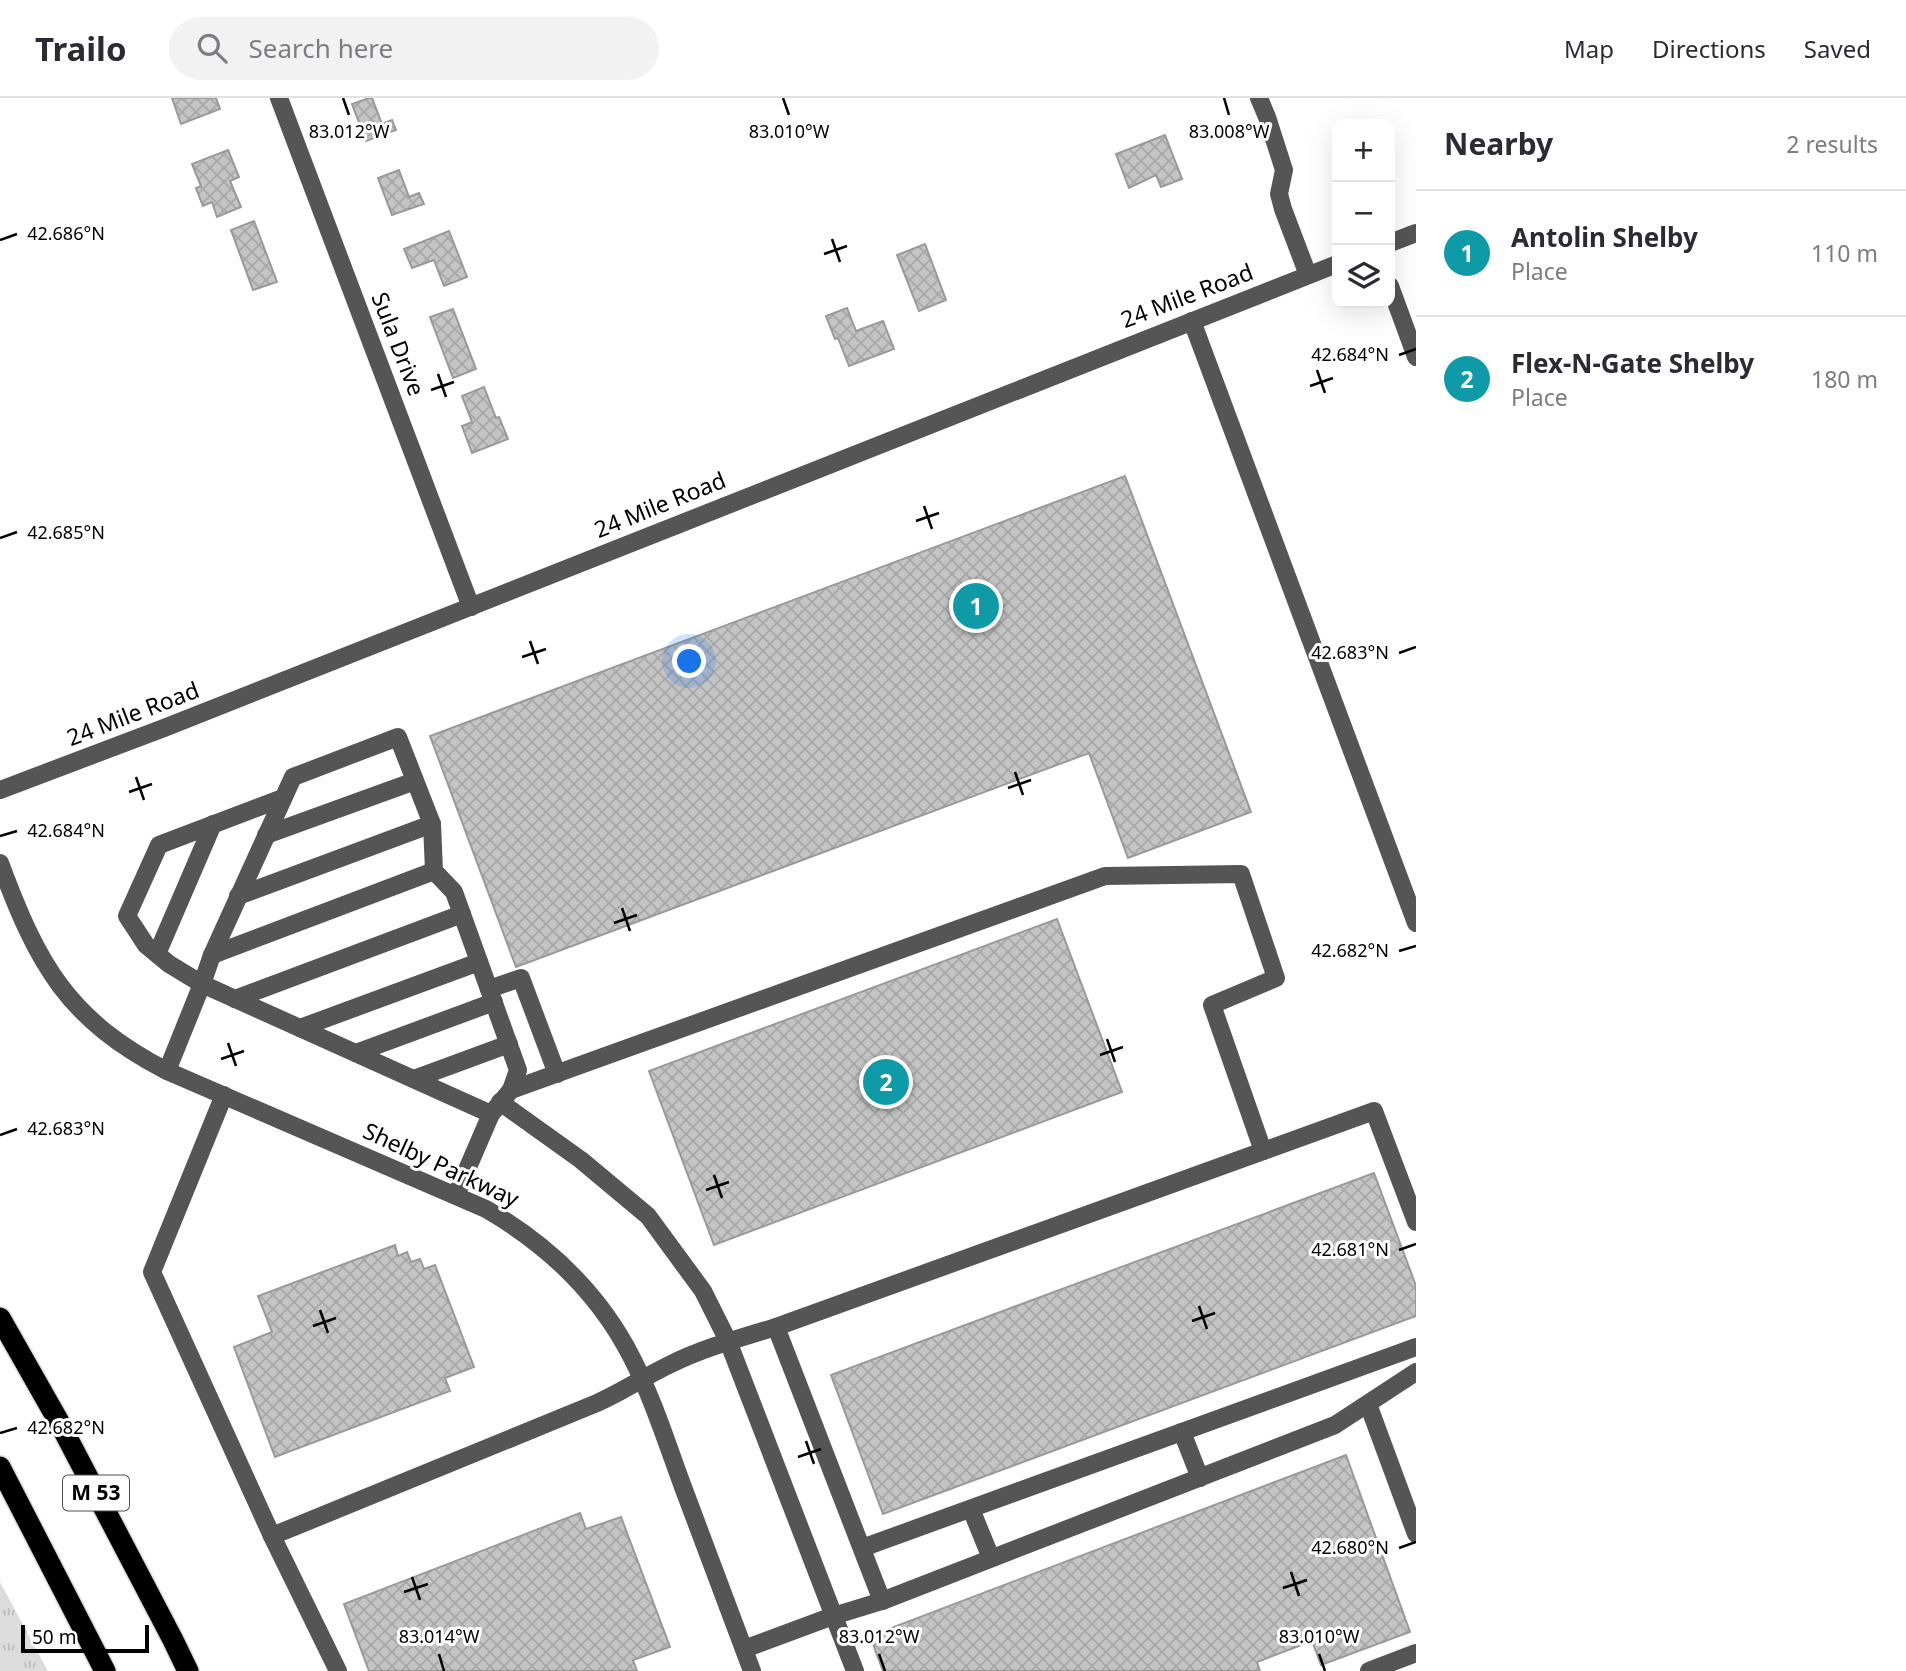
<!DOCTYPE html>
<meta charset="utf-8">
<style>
:root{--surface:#fff;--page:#f2f2f3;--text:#2b2b33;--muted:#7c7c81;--line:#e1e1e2;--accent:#000}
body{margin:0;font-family:"Noto Sans",sans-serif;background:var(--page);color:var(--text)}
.controls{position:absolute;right:21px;top:21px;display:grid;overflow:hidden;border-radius:14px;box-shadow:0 7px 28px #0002}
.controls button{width:63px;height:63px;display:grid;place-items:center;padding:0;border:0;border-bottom:2px solid var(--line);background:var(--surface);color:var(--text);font:35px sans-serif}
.scale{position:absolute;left:21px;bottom:18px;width:128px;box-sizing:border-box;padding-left:7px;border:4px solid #000;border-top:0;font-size:19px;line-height:24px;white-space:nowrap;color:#000;-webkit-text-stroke:5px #fff;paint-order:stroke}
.you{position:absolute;left:690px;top:564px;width:24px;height:24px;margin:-18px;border:5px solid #fff;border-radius:50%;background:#1a73e8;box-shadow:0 0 0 10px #1a73e833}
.badge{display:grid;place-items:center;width:46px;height:46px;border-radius:50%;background:var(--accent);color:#fff;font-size:23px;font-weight:700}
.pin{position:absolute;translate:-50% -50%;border:4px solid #fff;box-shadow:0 2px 7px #0006}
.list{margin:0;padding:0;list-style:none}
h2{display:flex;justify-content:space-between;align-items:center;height:91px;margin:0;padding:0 28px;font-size:30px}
h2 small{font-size:23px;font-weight:400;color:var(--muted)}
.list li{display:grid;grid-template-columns:46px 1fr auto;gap:21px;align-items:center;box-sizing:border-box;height:126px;padding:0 28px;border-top:2px solid var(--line)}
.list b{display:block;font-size:26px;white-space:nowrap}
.list p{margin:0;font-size:23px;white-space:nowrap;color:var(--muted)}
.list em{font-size:23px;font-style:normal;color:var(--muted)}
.icon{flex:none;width:38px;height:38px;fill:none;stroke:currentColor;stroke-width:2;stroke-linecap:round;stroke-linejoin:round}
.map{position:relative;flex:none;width:1416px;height:1573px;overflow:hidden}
header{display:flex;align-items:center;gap:42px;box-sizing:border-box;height:98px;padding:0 35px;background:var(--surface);border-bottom:2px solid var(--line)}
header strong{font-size:33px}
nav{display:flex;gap:38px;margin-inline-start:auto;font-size:24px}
.search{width:490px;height:63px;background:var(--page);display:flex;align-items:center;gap:18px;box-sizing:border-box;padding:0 24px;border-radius:38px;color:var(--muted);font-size:26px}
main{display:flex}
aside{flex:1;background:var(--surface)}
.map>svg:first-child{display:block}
</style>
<header>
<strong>Trailo</strong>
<div class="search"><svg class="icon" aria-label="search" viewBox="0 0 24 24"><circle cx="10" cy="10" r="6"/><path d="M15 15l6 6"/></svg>Search here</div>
<nav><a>Map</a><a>Directions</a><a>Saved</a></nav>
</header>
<main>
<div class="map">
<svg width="1416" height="1573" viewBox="0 0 1416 1573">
<defs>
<pattern id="grass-tufts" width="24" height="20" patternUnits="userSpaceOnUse" patternTransform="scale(1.75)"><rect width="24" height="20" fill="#dcdcdc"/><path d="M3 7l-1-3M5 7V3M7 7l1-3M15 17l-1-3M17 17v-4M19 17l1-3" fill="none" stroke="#bbb"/></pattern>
<pattern id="building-cross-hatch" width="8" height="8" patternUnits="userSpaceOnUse" patternTransform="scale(1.75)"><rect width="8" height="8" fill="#c4c4c4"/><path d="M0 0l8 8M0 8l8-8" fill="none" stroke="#a7a7a7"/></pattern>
</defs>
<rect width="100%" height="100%" fill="#fff"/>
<path fill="url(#grass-tufts)" d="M0,1484L48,1573H0Z"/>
<g fill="url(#building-cross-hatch)" stroke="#999" stroke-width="2">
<path d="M172,0H216L220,11L181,26Z"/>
<path d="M369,0H372L382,26L392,22L396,32L366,43L352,6Z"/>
<path d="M1165,37L1182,81L1161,89L1156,77L1129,90L1116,56Z"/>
<path d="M228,52L239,79L230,83L241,109L217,119L212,104L203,108L196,90L201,88L192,66Z"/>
<path d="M399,72L409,99L419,95L424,106L392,117L378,80Z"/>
<path d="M254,123L277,184L253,192L231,132Z"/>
<path d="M449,133L467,179L444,188L434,162L412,170L404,151Z"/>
<path d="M925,146L946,202L919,213L897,157Z"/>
<path d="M847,210L856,233L883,223L894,251L849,268L838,240L835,241L826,218Z"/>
<path d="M453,211L476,271L453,280L430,219Z"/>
<path d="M484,289L496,320L499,319L508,341L472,355L462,328L472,324L462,298Z"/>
<path d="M1125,378L1251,714L1128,760L1089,655L516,869L430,638Z"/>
<path d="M1057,821L1122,994L714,1147L649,973Z"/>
<path d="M1374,1075L1416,1188V1218L883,1416L831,1277Z"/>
<path d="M395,1147L398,1158L407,1154L411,1164L420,1161L424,1171L435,1167L474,1269L445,1280L450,1293L275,1359L234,1249L272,1234L258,1198Z"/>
<path d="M1346,1357L1410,1534L1321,1567L1312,1543L1257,1564L1260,1573H883L870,1538Z"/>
<path d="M580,1415L586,1431L621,1419L670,1549L633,1562L637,1573H369L344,1506Z"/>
</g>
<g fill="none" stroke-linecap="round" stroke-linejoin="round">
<defs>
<g id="highway">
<path d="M0,1220L59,1324L173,1542L188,1573"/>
<path d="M0,1369L105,1573"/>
</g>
</defs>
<use href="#highway" stroke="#dbdbdb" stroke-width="24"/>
<g stroke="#555" stroke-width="18">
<path d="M279,0L471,509"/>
<path d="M1259,0L1267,19L1284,72L1279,96L1283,111L1308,177"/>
<path d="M1390,145L1416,135"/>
<path d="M1390,188L1416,259"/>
<path d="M1192,223L1416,825"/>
<path d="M0,692L164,630L1337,166"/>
<path d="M283,700L159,747L127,818L146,847L169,866L202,886L491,1016"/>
<path d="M266,737L415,683"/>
<path d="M0,765C38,867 67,921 167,973L486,1111C548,1147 599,1195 632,1260C653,1301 667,1346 683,1389C706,1450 729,1511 752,1573"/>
<path d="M238,798L432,726"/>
<path d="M157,856L213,726"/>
<path d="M212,857L434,773"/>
<path d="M489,891L521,880L557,976"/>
<path d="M235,901L462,816"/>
<path d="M300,930L479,864"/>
<path d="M356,955L494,904"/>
<path d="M167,973L202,886L212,857L293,679L398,639L432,726L434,773L454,794L518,972L511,992"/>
<path d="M414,981L509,946"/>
<path d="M224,997L152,1174L272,1438L338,1573"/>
<path d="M500,1004L581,1062L648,1118L703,1193L728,1243L855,1573"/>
<path d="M456,1097L491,1016L511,992L1105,778L1241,776L1276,880L1212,907L1263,1053"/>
<path d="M776,1229L882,1503"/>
<path d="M1368,1306L1416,1436"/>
<path d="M1182,1334L1200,1380"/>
<path d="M971,1411L991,1460"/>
<path d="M272,1438L597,1305C622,1294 644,1279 669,1267C703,1250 740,1240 776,1229L1374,1013L1416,1124"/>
<path d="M862,1450L1416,1249"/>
<path d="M744,1551L833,1518L882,1503L1335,1327L1416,1274"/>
<path d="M1369,1573L1416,1555"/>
</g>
<use href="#highway" stroke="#000" stroke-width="21"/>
</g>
<path fill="none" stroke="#000" stroke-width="2.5" d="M343,0L349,17M783,0L789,17M1224,0L1229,17M832,141L840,164M0,142L17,136M824,156L847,148M1399,257L1416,251M1317,272L1325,295M438,276L446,299M1310,288L1333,280M431,292L454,284M924,408L932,431M916,423L939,415M0,440L17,434M530,543L538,566M1399,555L1416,549M522,559L546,551M1015,674L1023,697M136,679L144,702M1008,690L1031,682M129,694L152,686M0,738L17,733M622,810L630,833M614,825L637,817M1399,853L1416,848M1107,941L1115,964M228,945L236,968M1100,957L1123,949M221,961L244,953M0,1037L17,1031M714,1077L722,1100M706,1092L729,1084M1399,1152L1416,1146M1199,1208L1207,1231M320,1212L328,1235M1192,1223L1215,1215M313,1228L336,1220M0,1335L17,1330M806,1343L814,1366M798,1359L821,1351M1399,1450L1416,1444M1291,1474L1299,1498M412,1479L420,1502M1283,1490L1307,1482M404,1494L428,1486M439,1556L444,1573M879,1556L885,1573M1319,1556L1325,1573"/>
<g text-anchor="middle" stroke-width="6" stroke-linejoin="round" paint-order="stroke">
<rect fill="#fff" stroke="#4c4c4c" stroke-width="2" x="63" y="1377.5" width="66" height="35" rx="5"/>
<g font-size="21" font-weight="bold" fill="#000">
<text x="96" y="1402">M 53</text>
</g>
<g font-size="23" fill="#000" stroke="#fff">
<text transform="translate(1187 198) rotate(-21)" y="8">24 Mile Road</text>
<text transform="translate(398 246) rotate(69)" y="8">Sula Drive</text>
<text transform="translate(660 407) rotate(-22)" y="8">24 Mile Road</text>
<text transform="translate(133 616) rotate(-21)" y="8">24 Mile Road</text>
<text transform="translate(441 1067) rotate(25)" y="8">Shelby Parkway</text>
</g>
</g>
<g font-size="18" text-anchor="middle" fill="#000" stroke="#fff" stroke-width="6" stroke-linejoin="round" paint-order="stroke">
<text x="1229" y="40">83.008°W</text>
<text x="349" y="40">83.012°W</text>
<text x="789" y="40">83.010°W</text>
<text x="66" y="142">42.686°N</text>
<text x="1350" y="263">42.684°N</text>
<text x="66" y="441">42.685°N</text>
<text x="1350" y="561">42.683°N</text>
<text x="66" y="739">42.684°N</text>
<text x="1350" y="859">42.682°N</text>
<text x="66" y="1037">42.683°N</text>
<text x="1350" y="1158">42.681°N</text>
<text x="66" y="1336">42.682°N</text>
<text x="1350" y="1456">42.680°N</text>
<text x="439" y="1545">83.014°W</text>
<text x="879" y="1545">83.012°W</text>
<text x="1319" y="1545">83.010°W</text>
</g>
</svg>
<div class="controls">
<button>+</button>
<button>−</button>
<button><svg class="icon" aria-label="layers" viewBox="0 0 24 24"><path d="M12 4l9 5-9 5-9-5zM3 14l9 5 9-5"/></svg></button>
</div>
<div class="scale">50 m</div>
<div class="you"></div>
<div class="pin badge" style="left:976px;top:508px;background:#0f9aa8">1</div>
<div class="pin badge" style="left:886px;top:984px;background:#0f9aa8">2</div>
</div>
<aside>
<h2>Nearby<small>2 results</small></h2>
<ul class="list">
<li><span class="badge" style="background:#0f9aa8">1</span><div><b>Antolin Shelby</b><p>Place</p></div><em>110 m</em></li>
<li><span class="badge" style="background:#0f9aa8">2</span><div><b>Flex-N-Gate Shelby</b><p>Place</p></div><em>180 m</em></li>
</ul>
</aside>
</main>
